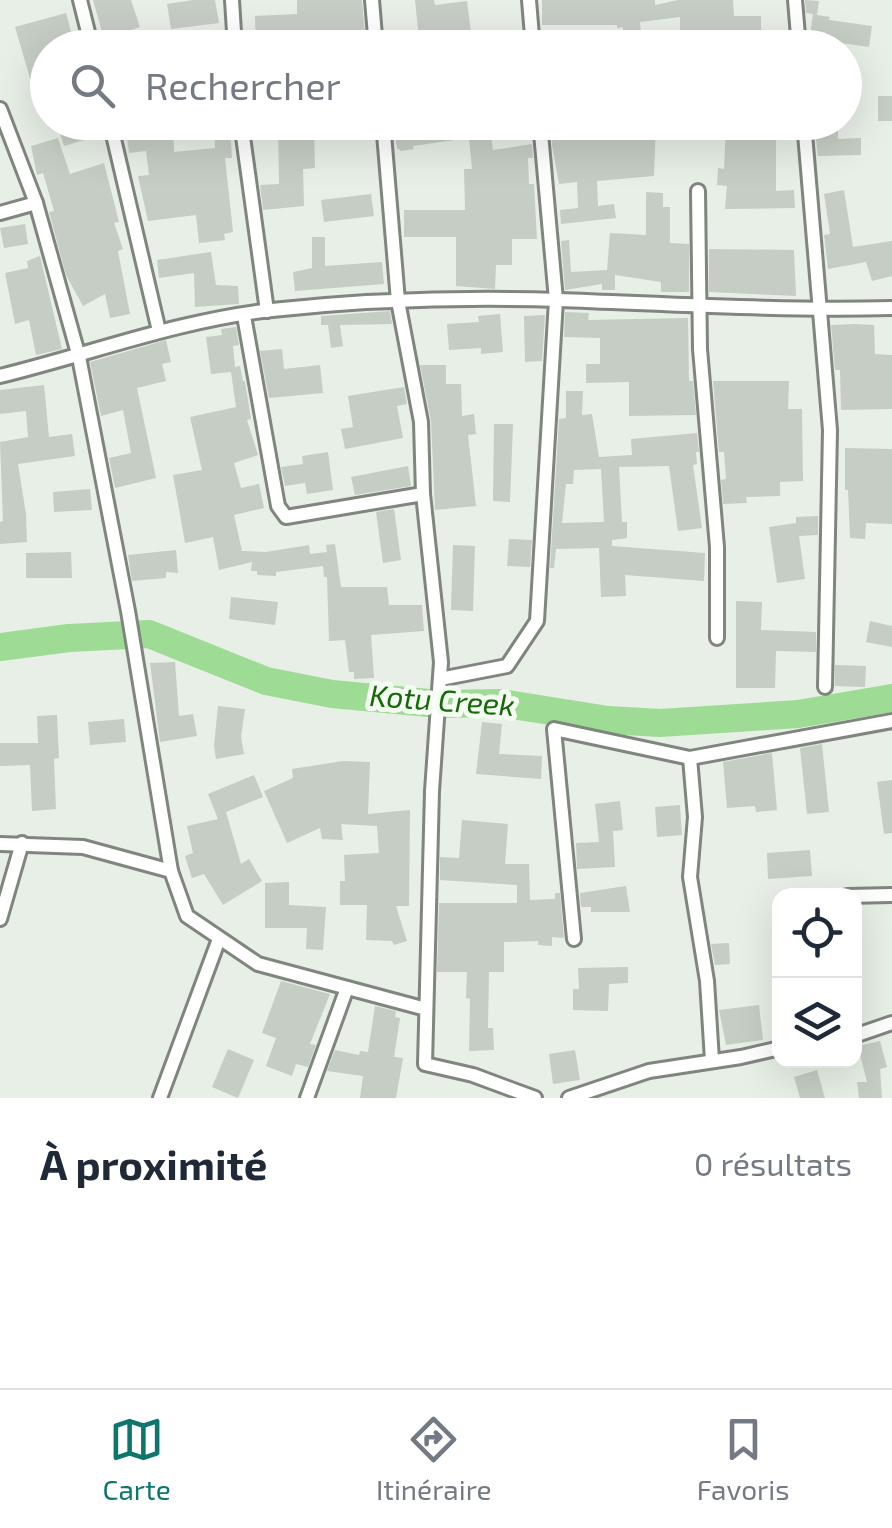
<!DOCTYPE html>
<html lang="fr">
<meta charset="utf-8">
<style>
:root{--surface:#fff;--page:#f2f2f3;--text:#1f2937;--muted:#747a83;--line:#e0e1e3;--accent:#0f766e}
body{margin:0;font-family:"Exo 2",sans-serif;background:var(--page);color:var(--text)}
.controls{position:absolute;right:30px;bottom:30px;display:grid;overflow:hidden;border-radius:20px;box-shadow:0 10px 40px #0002}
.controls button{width:90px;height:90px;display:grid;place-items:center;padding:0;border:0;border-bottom:2px solid var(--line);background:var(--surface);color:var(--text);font:50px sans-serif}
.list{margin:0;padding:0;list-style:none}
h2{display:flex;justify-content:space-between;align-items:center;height:130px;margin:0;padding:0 40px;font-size:42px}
h2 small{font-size:32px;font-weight:400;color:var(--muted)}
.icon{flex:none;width:55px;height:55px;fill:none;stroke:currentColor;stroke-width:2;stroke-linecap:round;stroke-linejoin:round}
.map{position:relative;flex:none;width:892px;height:1098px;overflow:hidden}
.search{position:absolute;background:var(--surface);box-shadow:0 10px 40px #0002;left:30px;right:30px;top:30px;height:110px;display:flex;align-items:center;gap:25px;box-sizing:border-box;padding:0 35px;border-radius:55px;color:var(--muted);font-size:38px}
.sheet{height:290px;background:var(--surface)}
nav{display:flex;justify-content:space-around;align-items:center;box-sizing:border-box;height:140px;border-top:2px solid var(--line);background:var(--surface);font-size:28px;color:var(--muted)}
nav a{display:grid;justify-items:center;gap:5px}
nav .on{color:var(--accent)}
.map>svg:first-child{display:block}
</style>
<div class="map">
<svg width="892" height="1098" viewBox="0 0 892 1098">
<rect width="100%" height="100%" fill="#e7efe6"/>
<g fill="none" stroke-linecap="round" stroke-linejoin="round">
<path stroke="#9edc95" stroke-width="28" d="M0,647L69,638L149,634L266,681L332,694L439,704L500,703L608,720L660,723L798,714L892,698"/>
</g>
<g fill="#c5cdc4" fill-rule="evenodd">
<path d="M93,0H131L140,27L104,39Z"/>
<path d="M193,0H215L219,23L171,29L167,4Z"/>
<path d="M297,0H362L366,48H303L304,44L270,43V48H256L255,16L297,14Z"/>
<path d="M415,0H434L435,5L467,1L473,48H420Z"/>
<path d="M542,0H655V5L678,0H733L734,16H761V48H680V17L640,22L641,34L623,32V27L617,28V25H542Z"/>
<path d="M805,0L819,1L817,15L830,17L829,20L872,26L869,47L841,43V48H815L817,36L810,35L813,14L806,13Z"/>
<path d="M66,13L71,32L66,34L71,48H48V79L32,85L15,27Z"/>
<rect x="878" y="96" width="14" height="25"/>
<path d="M56,122H97L101,135L64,146Z"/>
<path d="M125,122H173L174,152L215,148L214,124L230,123L232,158H225L233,232L224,234L225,240L199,243L196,215L148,221L138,176L149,175L146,151L129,153Z"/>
<path d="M278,122H294L295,129L314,128L315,168L303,169L304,206L263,210L260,185L279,184Z"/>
<path d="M393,122H419L420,130L446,127L445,122H489L493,150L532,144L533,158H528L529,184H534L537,239H512V265H496L495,289L456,286V237H404V210H465L464,169H472L469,138L413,146L414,149L401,151L397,148Z"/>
<path d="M553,122H656L654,176L597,181L598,206L614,204L616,218L561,224L560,210L578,208L577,182L559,184L552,145Z"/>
<path d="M814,122H838V139L861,138V155L818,156Z"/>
<path d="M726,125L750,126L749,135L776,136V191L794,190L795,208L725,209L727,186L717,185L718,168L724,169Z"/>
<path d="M58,138L70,174L104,163L119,222L114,223L123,249L118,251L130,314L110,318L105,294L83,306L66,275L49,212L54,211L43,173L37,175L31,146Z"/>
<path d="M844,190L853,247L892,241V276L872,281L866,262L828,269L824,235L830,234L824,194Z"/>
<path d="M646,192L663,193V207H670V243L689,244V292H661V282L615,275V290H602V284L565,290L561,241L569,240L571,272L607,270L610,233L646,235Z"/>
<path d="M371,194L374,216L324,222L321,200Z"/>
<path d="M25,224L28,244L4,248L0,228Z"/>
<path d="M312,237H325V266L382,262L384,284L295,291L293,272L312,268Z"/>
<path d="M709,249L794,250L796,296L709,292Z"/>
<path d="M211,252L216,285L238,286L239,304L195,307L194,273L159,278L157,260Z"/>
<path d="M40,256L62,349L36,355L29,320L15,324L5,273L28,268L27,261Z"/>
<path d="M390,311L392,324L340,325L343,346L331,348L328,325H321V316Z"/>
<path d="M565,312L589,313L588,320L688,318L689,381H693L696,415L629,416V382L586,383V364H600V338L564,337Z"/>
<path d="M500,314L503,352L481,354V348L449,350L447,324L479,322L478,316Z"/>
<path d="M545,315L542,361L525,362L524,316Z"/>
<path d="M855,324L874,325L875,354L892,355V409L841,410L840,370H835L831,325Z"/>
<path d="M236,327L239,345L233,346L235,367L240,366L243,381H245L251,419L247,420L258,455L234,463L241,488L259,484L264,508L234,515L242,551L266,552L309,545L310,554L327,552L326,545L335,544L341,587H387L389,605H422L424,631L371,635L374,678L354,679V672H349L345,640L329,641L327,577H324L323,566L276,572V576L257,575V571H251L252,562L219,570L213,537L185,543L173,475L202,470L190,417L236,407L231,372L211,374L206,337L222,335L221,329Z"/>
<path d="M166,340L171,362L162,364L166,381L137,388L156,478L115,488L109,458L131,453L123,410L101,416L90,362Z"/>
<path d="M282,349L284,369L320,365L323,393L269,398L260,351Z"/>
<path d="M420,365H446V384H461L462,416L474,414L476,434L468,435L476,506L435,510L431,421Z"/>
<path d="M713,381H789L788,409H802L803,481L780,482V496L746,497L747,503L723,504L721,480L726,479L724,452H719Z"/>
<path d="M44,385L49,437L72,434L75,456L18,464L26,514L27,542L0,544V522L3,521L0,442L28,437L26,411L0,414V390Z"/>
<path d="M404,387L407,404L397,406L403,438L345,449L341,429L353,427L348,396Z"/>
<path d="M566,391H583L582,415L592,414L599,457L632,455L631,439L697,433L699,452H696L697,464L693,465L702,528L678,531L669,466L619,467L622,522H627V538L612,540V546L705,553L704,581L625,575L626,596L601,597L599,548L556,549L554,568H550L559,419L566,418ZM601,469L604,522L562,523L566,484H573L574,470Z"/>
<path d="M494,424H513L510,502L493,501Z"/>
<path d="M845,448L892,449V524L866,523L865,539L850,538L848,490H845Z"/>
<path d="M328,452L333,490L307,494L305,483L285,486L281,467L303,464L302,456Z"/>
<path d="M408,466L411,486L355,495L351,477Z"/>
<path d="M90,489L92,510L54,512L53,492Z"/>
<path d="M394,509L401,560L383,563L376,512Z"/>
<path d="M818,516V535L799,536L805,579L777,583L769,527L796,523V517Z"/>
<path d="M509,539L532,540L530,567L507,566Z"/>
<path d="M453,545L475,546L473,611L451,610Z"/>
<path d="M176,550L178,573L166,572V578L132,581L128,555Z"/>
<path d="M71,552L72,578H26V553Z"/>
<path d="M231,597L278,602L275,625L229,619Z"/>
<path d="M736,601L762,602L761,630L816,632V652L776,651L775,688H736Z"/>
<path d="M870,621L892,626V647L866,642Z"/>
<path d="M175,662L179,716L193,714L197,736L160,742L150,663Z"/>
<path d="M835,665L866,666L865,687L835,686Z"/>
<path d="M218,706L245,709L241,737L244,754L216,759L214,746Z"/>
<path d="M57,715L59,758L54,759L56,809L32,811L30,765L0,766V743H38L37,716Z"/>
<path d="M124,719L126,742L90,745L88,722Z"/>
<path d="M482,722L502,724L499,754L542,756L541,779L476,774Z"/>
<path d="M822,744L829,812L807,814L800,748Z"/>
<path d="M772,753L777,810L756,812L755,806L727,808L723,762Z"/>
<path d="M343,761L370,762L368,814L410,810L409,906H396L407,941L394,945L392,941L366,940L367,905H340V881H345L344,855L379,853L377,826L341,824L343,840L322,839L320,828L287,843L264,791L293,778L292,769Z"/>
<path d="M254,775L263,797L226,812L241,864L249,859L262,881L223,905L204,874L192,878L185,856L193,853L187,826L218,819L208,794Z"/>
<path d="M892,780V833L884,834L877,782Z"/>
<path d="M620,801L623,830L613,831L615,867L577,869L576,843L599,842L595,804Z"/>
<path d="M680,805L682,835L657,837L655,807Z"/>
<path d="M462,820L508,824L505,864H529L530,900L555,899V893H560L564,938L552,937V946L538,945V941L504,942V972H489L488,1028H493L494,1050L469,1051L470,999L466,998L467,972H437L439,903H517V885L440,880V857L459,858Z"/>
<path d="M810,850L812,876L768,879L767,853Z"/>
<path d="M289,882V905L326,907L323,950L306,949L307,928H265V883Z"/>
<path d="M626,886L630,912H591V907H581L580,893Z"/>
<path d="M729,943L730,964L715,965L711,944Z"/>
<path d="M628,967V983L609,984L608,1011L573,1010V989H579L578,968Z"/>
<path d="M281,981L330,994L310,1044L316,1045L308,1067L296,1064L292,1076L266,1066L276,1038L262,1033Z"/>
<path d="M759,1005L763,1040L726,1045L719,1010Z"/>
<path d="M375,1006L396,1011L395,1017L400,1018L394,1057L403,1058L396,1098H360L363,1076L327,1071L335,1050L359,1055L360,1051L368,1052Z"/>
<path d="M880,1041L887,1067L880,1069L882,1098H859L857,1082H867L858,1046Z"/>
<path d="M228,1049L254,1060L238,1098L212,1087Z"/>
<path d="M575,1050L580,1080L553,1084L549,1054Z"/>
<path d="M817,1070L825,1098H800L794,1077Z"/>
</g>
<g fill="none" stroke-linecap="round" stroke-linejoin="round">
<defs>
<g id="street">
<path d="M80,0L92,48"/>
<path d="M232,0L235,48"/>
<path d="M372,0L376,48"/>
<path d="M529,0L533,48"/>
<path d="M795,0L799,48"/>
<path d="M0,109L36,203L79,357L128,611L171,871L187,916L258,964L426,1009"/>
<path d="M110,122L159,331"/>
<path d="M241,122L267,311"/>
<path d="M383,122L398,301L421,422L423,494L441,662L432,791L425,1064L473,1075L535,1098"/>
<path d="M804,122L830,430L825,687"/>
<path d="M698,191L700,349L717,547V638"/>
<path d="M0,213L36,203"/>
<path d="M244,316L278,506L286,517L423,494"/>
<path d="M0,376C90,354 179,320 272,310C367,300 464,297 559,300C670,304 781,311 892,308"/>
<path d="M440,679L507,666L537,621L556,300L540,122"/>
<path d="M690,758L695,817L690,877L707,981L712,1060"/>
<path d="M0,844L83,847L171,871"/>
<path d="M847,896L892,895"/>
<path d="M0,919L22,843"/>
<path d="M574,939L554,729L690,758L892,721"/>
<path d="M854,1036L892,1023"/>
<path d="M160,1098L219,939"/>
<path d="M307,1098L347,988"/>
<path d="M569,1098L649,1071L741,1057L780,1048"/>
</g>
</defs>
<use href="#street" stroke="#7f867e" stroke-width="18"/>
<use href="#street" stroke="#fff" stroke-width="12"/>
</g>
<g text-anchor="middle" stroke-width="10" stroke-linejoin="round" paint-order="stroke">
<g font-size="30" font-style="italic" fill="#156909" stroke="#f5fdf3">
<text transform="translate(442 701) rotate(4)" y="10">Kotu Creek</text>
</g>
</g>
</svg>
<div class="controls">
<button><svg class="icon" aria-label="locate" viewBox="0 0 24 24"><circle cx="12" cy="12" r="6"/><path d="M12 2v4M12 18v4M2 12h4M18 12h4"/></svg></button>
<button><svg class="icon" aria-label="layers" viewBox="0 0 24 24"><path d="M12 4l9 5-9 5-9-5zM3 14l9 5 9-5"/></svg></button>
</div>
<div class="search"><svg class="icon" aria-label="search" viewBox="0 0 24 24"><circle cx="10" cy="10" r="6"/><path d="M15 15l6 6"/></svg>Rechercher</div>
</div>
<section class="sheet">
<h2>À proximité<small>0 résultats</small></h2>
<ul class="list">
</ul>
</section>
<nav>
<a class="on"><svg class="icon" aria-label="map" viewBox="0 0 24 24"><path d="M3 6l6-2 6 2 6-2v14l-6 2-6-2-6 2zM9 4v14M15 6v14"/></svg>Carte</a>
<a><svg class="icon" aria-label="directions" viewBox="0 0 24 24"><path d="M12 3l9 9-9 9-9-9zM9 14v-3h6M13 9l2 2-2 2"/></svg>Itinéraire</a>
<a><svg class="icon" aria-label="saved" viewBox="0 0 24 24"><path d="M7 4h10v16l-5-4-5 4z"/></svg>Favoris</a>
</nav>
